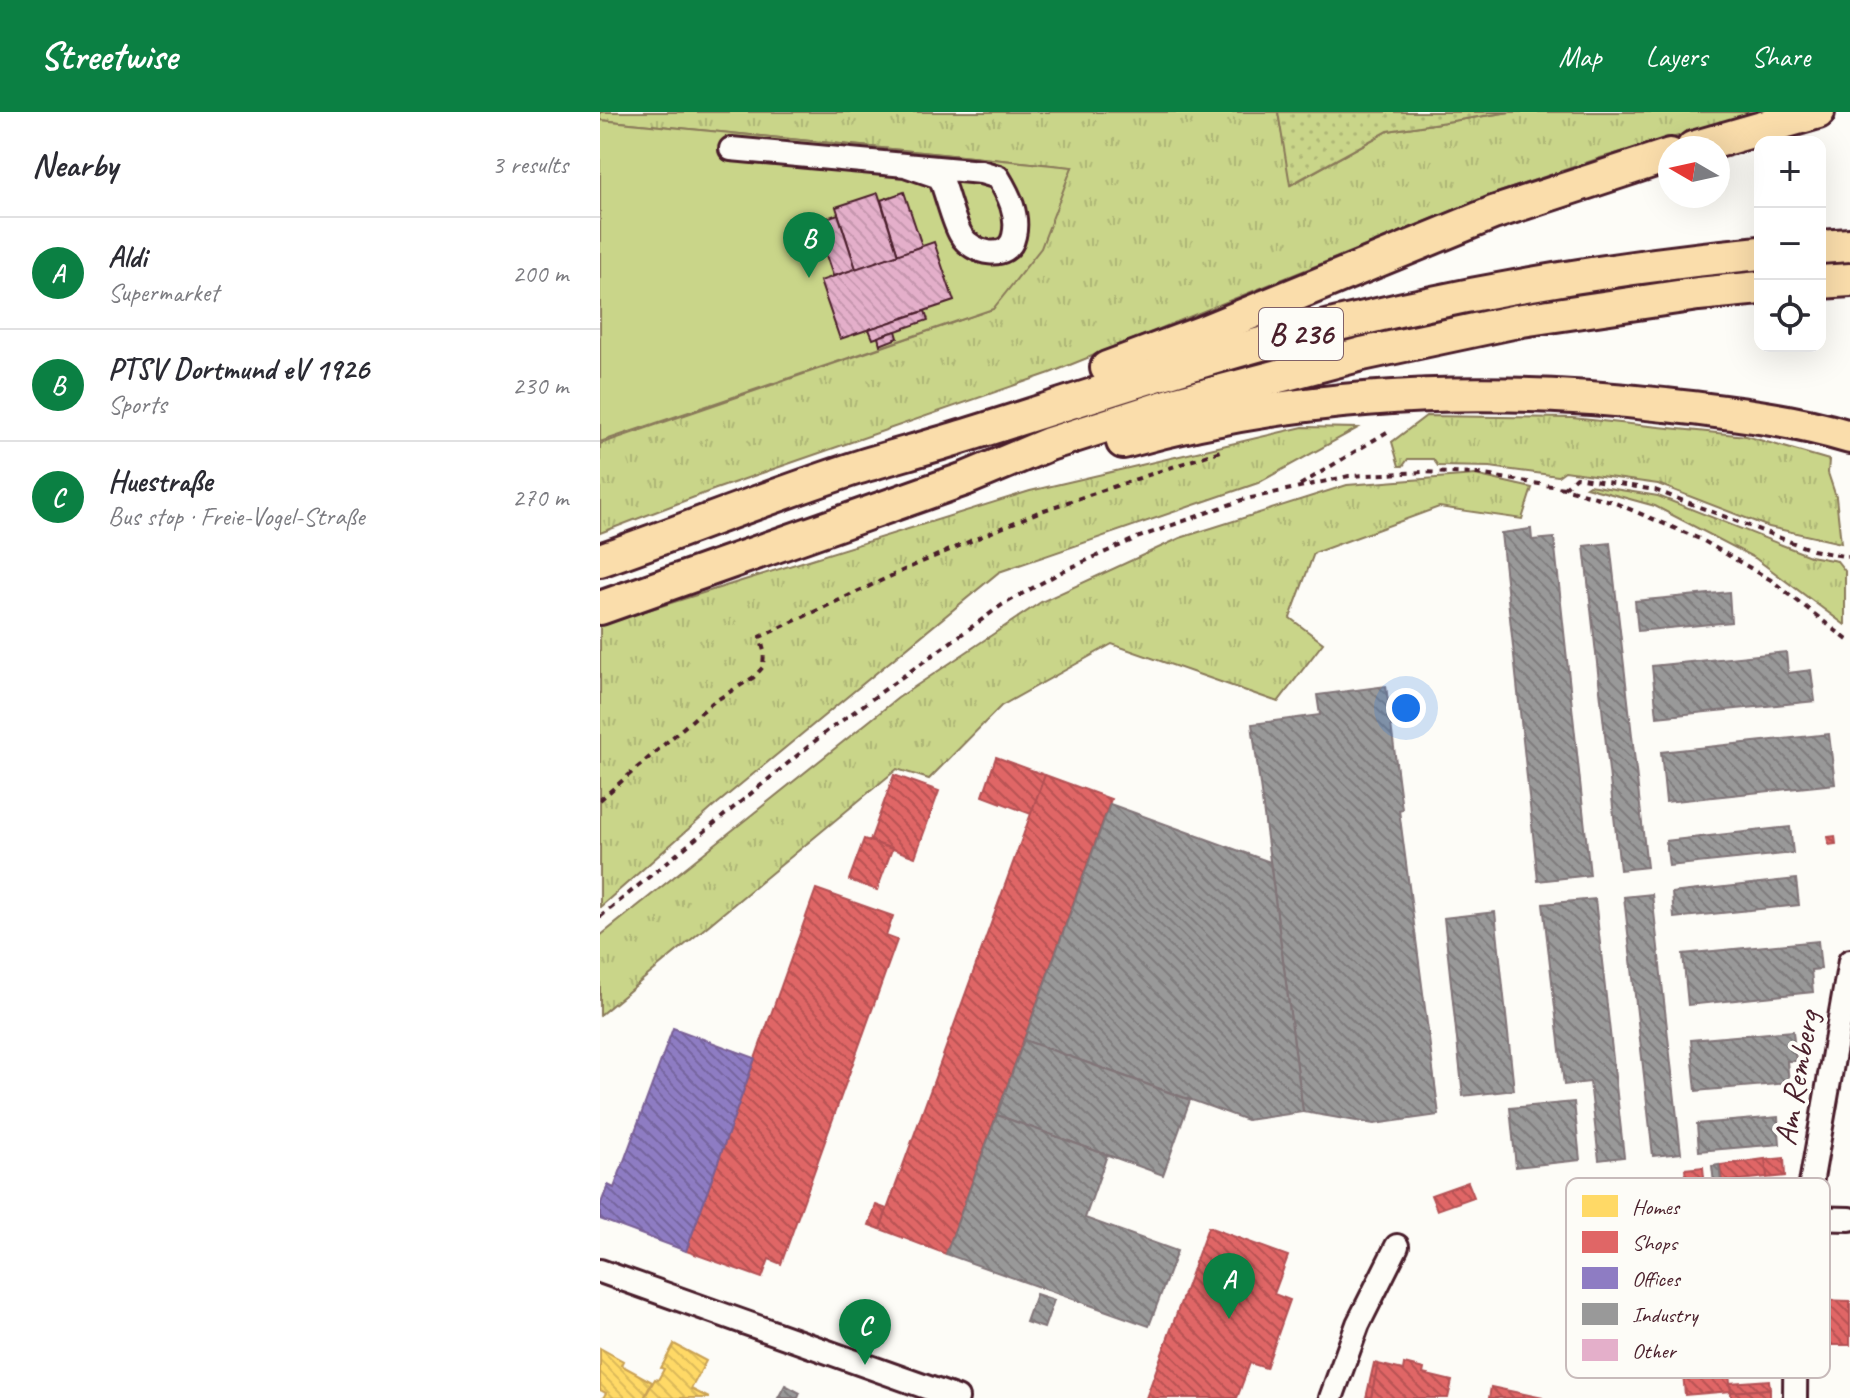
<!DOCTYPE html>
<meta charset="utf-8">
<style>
:root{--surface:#fff;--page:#f2f2f3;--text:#2b2b33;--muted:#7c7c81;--line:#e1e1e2;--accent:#0b8043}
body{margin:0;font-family:Caveat,sans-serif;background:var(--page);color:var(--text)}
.controls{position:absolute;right:24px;top:24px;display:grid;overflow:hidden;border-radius:16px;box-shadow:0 8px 32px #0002}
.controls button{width:72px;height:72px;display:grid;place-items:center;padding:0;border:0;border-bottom:2px solid var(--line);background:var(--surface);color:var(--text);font:40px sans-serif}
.compass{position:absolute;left:1058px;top:24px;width:72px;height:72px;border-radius:50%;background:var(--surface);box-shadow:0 8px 32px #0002;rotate:279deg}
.you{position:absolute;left:806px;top:596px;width:28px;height:28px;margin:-20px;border:6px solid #fff;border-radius:50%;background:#1a73e8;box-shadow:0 0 0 12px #1a73e833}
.badge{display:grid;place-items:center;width:52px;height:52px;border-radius:50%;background:var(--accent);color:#fff;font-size:26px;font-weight:700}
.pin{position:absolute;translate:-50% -66px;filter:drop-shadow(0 2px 4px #0008)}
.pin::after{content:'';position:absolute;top:42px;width:28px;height:24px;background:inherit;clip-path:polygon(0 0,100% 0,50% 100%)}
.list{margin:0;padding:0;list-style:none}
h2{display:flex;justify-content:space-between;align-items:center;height:104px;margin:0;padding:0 32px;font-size:34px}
h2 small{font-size:26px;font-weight:400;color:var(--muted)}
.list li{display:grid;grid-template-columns:52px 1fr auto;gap:24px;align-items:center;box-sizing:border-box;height:112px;padding:0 32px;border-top:2px solid var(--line)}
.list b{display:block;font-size:30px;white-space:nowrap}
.list p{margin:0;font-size:26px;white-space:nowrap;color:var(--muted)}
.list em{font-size:26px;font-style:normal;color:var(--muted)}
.icon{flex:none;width:44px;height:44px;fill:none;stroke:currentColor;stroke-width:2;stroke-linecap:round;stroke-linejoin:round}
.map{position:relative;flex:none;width:1250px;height:1286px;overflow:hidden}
header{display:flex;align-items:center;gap:48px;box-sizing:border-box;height:112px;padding:0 40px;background:var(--accent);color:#fff}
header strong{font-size:38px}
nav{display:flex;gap:44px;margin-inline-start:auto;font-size:28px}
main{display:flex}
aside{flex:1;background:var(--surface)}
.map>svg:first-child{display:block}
</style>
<header>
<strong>Streetwise</strong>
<nav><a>Map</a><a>Layers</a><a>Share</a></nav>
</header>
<main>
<aside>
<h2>Nearby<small>3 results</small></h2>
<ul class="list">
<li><span class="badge">A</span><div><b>Aldi</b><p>Supermarket</p></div><em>200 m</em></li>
<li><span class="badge">B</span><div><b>PTSV Dortmund eV 1926</b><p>Sports</p></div><em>230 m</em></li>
<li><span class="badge">C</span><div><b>Huestraße</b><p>Bus stop · Freie-Vogel-Straße</p></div><em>270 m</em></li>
</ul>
</aside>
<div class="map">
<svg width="1250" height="1286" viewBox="0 0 1250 1286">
<defs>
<pattern id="grass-tufts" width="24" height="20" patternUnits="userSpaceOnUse" patternTransform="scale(2)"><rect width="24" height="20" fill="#c9d589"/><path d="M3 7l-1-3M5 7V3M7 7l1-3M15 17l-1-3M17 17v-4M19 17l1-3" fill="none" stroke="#aeb676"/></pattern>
<pattern id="garden-dots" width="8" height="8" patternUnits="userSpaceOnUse" patternTransform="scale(2)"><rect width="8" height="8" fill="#c9d589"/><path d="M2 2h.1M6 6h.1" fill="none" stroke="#aeb676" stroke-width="1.8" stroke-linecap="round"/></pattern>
<pattern id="homes-back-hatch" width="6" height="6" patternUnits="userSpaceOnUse" patternTransform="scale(2)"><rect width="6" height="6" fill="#ffd966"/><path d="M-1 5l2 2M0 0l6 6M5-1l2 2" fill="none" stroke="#dcba59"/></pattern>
<pattern id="shops-back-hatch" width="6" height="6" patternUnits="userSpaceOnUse" patternTransform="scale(2)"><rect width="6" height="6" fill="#e06666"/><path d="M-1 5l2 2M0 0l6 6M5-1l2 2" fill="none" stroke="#b85354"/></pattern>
<pattern id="offices-back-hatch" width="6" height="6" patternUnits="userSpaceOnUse" patternTransform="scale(2)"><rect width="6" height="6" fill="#8e7cc3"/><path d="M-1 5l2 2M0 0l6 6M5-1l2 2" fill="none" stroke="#76659f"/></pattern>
<pattern id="industry-back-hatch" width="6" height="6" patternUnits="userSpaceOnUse" patternTransform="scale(2)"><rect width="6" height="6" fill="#999"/><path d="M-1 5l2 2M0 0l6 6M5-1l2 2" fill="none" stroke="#7f7c7d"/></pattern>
<pattern id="building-back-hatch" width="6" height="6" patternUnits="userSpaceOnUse" patternTransform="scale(2)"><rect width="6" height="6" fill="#e4afca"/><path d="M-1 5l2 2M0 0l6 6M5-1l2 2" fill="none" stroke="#c596ae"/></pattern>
</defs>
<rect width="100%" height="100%" fill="#fdfcf7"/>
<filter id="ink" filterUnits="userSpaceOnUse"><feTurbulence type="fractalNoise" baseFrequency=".0125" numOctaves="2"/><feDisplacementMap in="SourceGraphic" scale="16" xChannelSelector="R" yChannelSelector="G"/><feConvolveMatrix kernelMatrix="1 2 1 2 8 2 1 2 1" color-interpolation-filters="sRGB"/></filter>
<g filter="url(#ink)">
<g fill="url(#grass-tufts)" stroke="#8a7a5a" stroke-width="2">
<path d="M0,0H678L691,73L788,19L910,0H1164L1000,46L894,82L450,261L113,378L0,421V332L393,197L472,55L0,8Z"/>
<path d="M826,304L972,306L1146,324L1229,348L1228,361L1236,385L1241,431L1169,415L1058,372L965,359L958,364L890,355L838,354L833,347H808L803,354H799L792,330Z"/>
<path d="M703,315L758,316L658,371L399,460L118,691L0,795V513L430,379Z"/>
<path d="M875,363L932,376L922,407L839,395L714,441L690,506L723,531L678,590L512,532L401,594L329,667L297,657L0,903V824L298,586L441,490L580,426L747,373Z"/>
<path d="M989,373L1058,384L1210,444L1237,449L1245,459V513L1155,446L1055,394L986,375Z"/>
</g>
<path fill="url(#garden-dots)" stroke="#8a7a5a" stroke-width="2" d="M678,0H910L788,19L690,73Z"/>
<path fill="#c9d589" stroke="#8a7a5a" stroke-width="2" d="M0,8L472,55L441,136L393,197L0,330Z"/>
<g fill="url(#homes-back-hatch)" stroke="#c9a154" stroke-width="2">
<path d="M74,1232L106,1249L91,1277L109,1286H44L55,1267L58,1268L64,1257L61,1256Z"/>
<path d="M0,1236L23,1249L21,1253L52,1270L44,1286H3L6,1281L0,1278Z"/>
</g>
<g fill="url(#shops-back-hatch)" stroke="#b35154" stroke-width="2">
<path d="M396,645L445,663L431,702L383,684Z"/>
<path d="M294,663L339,679L315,745L270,729Z"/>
<path d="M445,663L511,687L346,1142L280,1117Z"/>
<path d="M1235,724L1236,732L1229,733L1227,725Z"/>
<path d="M264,727L292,737L277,778L249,768Z"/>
<path d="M216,777L293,804L286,824L297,828L181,1152L169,1147L162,1166L86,1139Z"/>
<path d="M1184,1046L1185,1064L1167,1066L1165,1048Z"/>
<path d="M1165,1047L1167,1065L1122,1070L1120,1053Z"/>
<path d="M1103,1055L1107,1097L1069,1100L1068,1079L1087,1078L1085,1057Z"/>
<path d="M868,1070L874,1085L837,1098L831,1083Z"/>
<path d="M276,1093L287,1097L280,1117L269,1113Z"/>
<path d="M608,1115L688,1144L674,1182L690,1188L677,1225L666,1256L650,1251L637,1286H546Z"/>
<path d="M1220,1188L1250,1189V1233H1219Z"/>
<path d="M249,1202L258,1205L253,1221L243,1218Z"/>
<path d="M1079,1217L1124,1218L1131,1279L1085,1283Z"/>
<path d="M774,1251L778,1252L771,1286H766Z"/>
<path d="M778,1252L803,1258L804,1252L824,1257L823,1262L852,1269L848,1286H771Z"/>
<path d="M1169,1268L1170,1277L1131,1280L1130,1271Z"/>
<path d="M891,1275L943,1286H889Z"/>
<path d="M1170,1277V1286H1131V1280Z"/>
</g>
<path fill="url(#offices-back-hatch)" stroke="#7a6095" stroke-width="2" d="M73,916L155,946L86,1139L0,1107V1094L8,1073L14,1076Z"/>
<g fill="url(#industry-back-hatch)" stroke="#817478" stroke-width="2">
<path d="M931,417L932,428L954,426L990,763L938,769L901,421Z"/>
<path d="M1010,431L1047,755L1020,758L984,434Z"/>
<path d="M1129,480L1131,510L1038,519L1035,489Z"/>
<path d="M1186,540L1188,561L1211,558L1215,589L1057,605L1052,554Z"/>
<path d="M786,574L802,697L799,698L839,1003L774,1012L703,1000L652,612L720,603L717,583Z"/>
<path d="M1229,622L1235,672L1066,690L1061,640Z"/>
<path d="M510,692L670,750L703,1000L647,1008L424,928Z"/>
<path d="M1190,715L1193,741L1069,754L1066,729Z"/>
<path d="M1196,767L1199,793L1074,806L1072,781Z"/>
<path d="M1052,782L1081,1041L1053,1044L1024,785Z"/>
<path d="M995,787L1024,1045L999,1048L990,970L964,973L943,792Z"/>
<path d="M895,800L914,978L863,984L844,806Z"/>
<path d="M1218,829L1221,857L1211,858L1213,880L1088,893L1083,842Z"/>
<path d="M1193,919L1196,949H1187L1189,971L1096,979L1091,928Z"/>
<path d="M424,928L590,988L563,1063L397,1003Z"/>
<path d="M974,990L980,1048L916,1055L910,996Z"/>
<path d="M397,1003L507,1043L485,1106L577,1139L549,1214L346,1142Z"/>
<path d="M1178,1005L1180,1032L1099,1039L1097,1012Z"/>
<path d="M1119,1053L1121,1070L1114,1071L1112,1054Z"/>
<path d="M436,1182L454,1188L444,1216L426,1210Z"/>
<path d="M185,1273L200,1281L198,1286H178Z"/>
</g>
<g fill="url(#building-back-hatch)" stroke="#4a1f2b" stroke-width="2">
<path d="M304,80L322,134L298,143L281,88Z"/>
<path d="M278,81L298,143L256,157L236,95Z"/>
<path d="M238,102L256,157L233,164L215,110Z"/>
<path d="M334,130L354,189L240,227L220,169Z"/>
<path d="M325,199L328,208L273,227L269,217Z"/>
<path d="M296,219L298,226L280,233L278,225Z"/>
</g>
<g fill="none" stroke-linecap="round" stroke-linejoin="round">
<defs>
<g id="minor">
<path d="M131,37L381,60L398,65C409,83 419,103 414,124C409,150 372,142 361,123C353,110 347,82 340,65L308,54"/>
<path d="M1205,1106L1250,1107"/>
<path d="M0,1159L357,1286"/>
<path d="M731,1286L758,1212L797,1134"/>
<path d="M1195,1286L1196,1173L1205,1106L1250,849"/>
</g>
<g id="highway">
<path d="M1093,36L1218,0"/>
<path d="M1220,135L1250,133"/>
<path d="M1220,170L1250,168"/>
<path d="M507,256L601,221L893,101L1070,43"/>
<path d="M523,330C700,280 883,272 1065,293C1127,300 1190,307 1250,325"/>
<path d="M0,448C86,418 170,384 256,356C291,345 326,336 361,325C465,293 567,257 672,229C832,186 996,157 1160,141"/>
<path d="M0,496L365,367L449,332L577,291L762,242L922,208L1098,182L1160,176"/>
</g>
</defs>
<use href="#minor" stroke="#4a1f2b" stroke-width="28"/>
<use href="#highway" stroke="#4a1f2b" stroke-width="38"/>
<g stroke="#4a1f2b" stroke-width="4" stroke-dasharray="6 6" stroke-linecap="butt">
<path d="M700,373L787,320"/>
<path d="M964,376L976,365L1055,378L1212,438L1248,445"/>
<path d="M0,688L112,591L154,565L163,555L164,539L160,525L317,452L441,399L620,339"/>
<path d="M0,805L226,620L402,493L463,459L537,426L642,388L749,364L823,360L878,362L964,376L1013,390L1102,428L1171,468L1250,530"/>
</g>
<use href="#minor" stroke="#fdfcf7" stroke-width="22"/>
<use href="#highway" stroke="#faddab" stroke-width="32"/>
</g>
</g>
<g text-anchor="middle" stroke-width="8" stroke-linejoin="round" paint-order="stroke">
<rect fill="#fdfcf7" stroke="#806168" stroke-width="2" x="659" y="196" width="84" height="52" rx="6"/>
<g font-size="30" font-weight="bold" fill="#4a1f2b">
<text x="701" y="232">B 236</text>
</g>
<g font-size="32" fill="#4a1f2b" stroke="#fdfcf7">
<text transform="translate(1196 966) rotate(-80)" y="11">Am Remberg</text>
</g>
</g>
<rect x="966" y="1066" width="264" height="200" rx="12" fill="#fdfcf7" stroke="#c7baba" stroke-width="2"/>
<rect x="982" y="1083" width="36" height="22" fill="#ffd966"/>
<rect x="982" y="1119" width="36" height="22" fill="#e06666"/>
<rect x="982" y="1155" width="36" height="22" fill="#8e7cc3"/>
<rect x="982" y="1191" width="36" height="22" fill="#999"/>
<rect x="982" y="1227" width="36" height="22" fill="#e4afca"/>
<g font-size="22" fill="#4a1f2b">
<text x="1032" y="1102">Homes</text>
<text x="1032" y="1138">Shops</text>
<text x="1032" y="1174">Offices</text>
<text x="1032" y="1210">Industry</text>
<text x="1032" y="1246">Other</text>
</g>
</svg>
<div class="controls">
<button>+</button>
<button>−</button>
<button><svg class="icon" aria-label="locate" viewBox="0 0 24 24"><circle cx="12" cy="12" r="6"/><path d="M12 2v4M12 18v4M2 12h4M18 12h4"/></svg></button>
</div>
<svg class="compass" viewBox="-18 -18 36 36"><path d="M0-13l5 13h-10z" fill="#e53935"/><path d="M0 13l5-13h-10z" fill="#7c7c81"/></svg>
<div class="you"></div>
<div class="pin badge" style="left:629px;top:1207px">A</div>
<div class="pin badge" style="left:209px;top:166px">B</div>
<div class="pin badge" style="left:265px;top:1253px">C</div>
</div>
</main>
